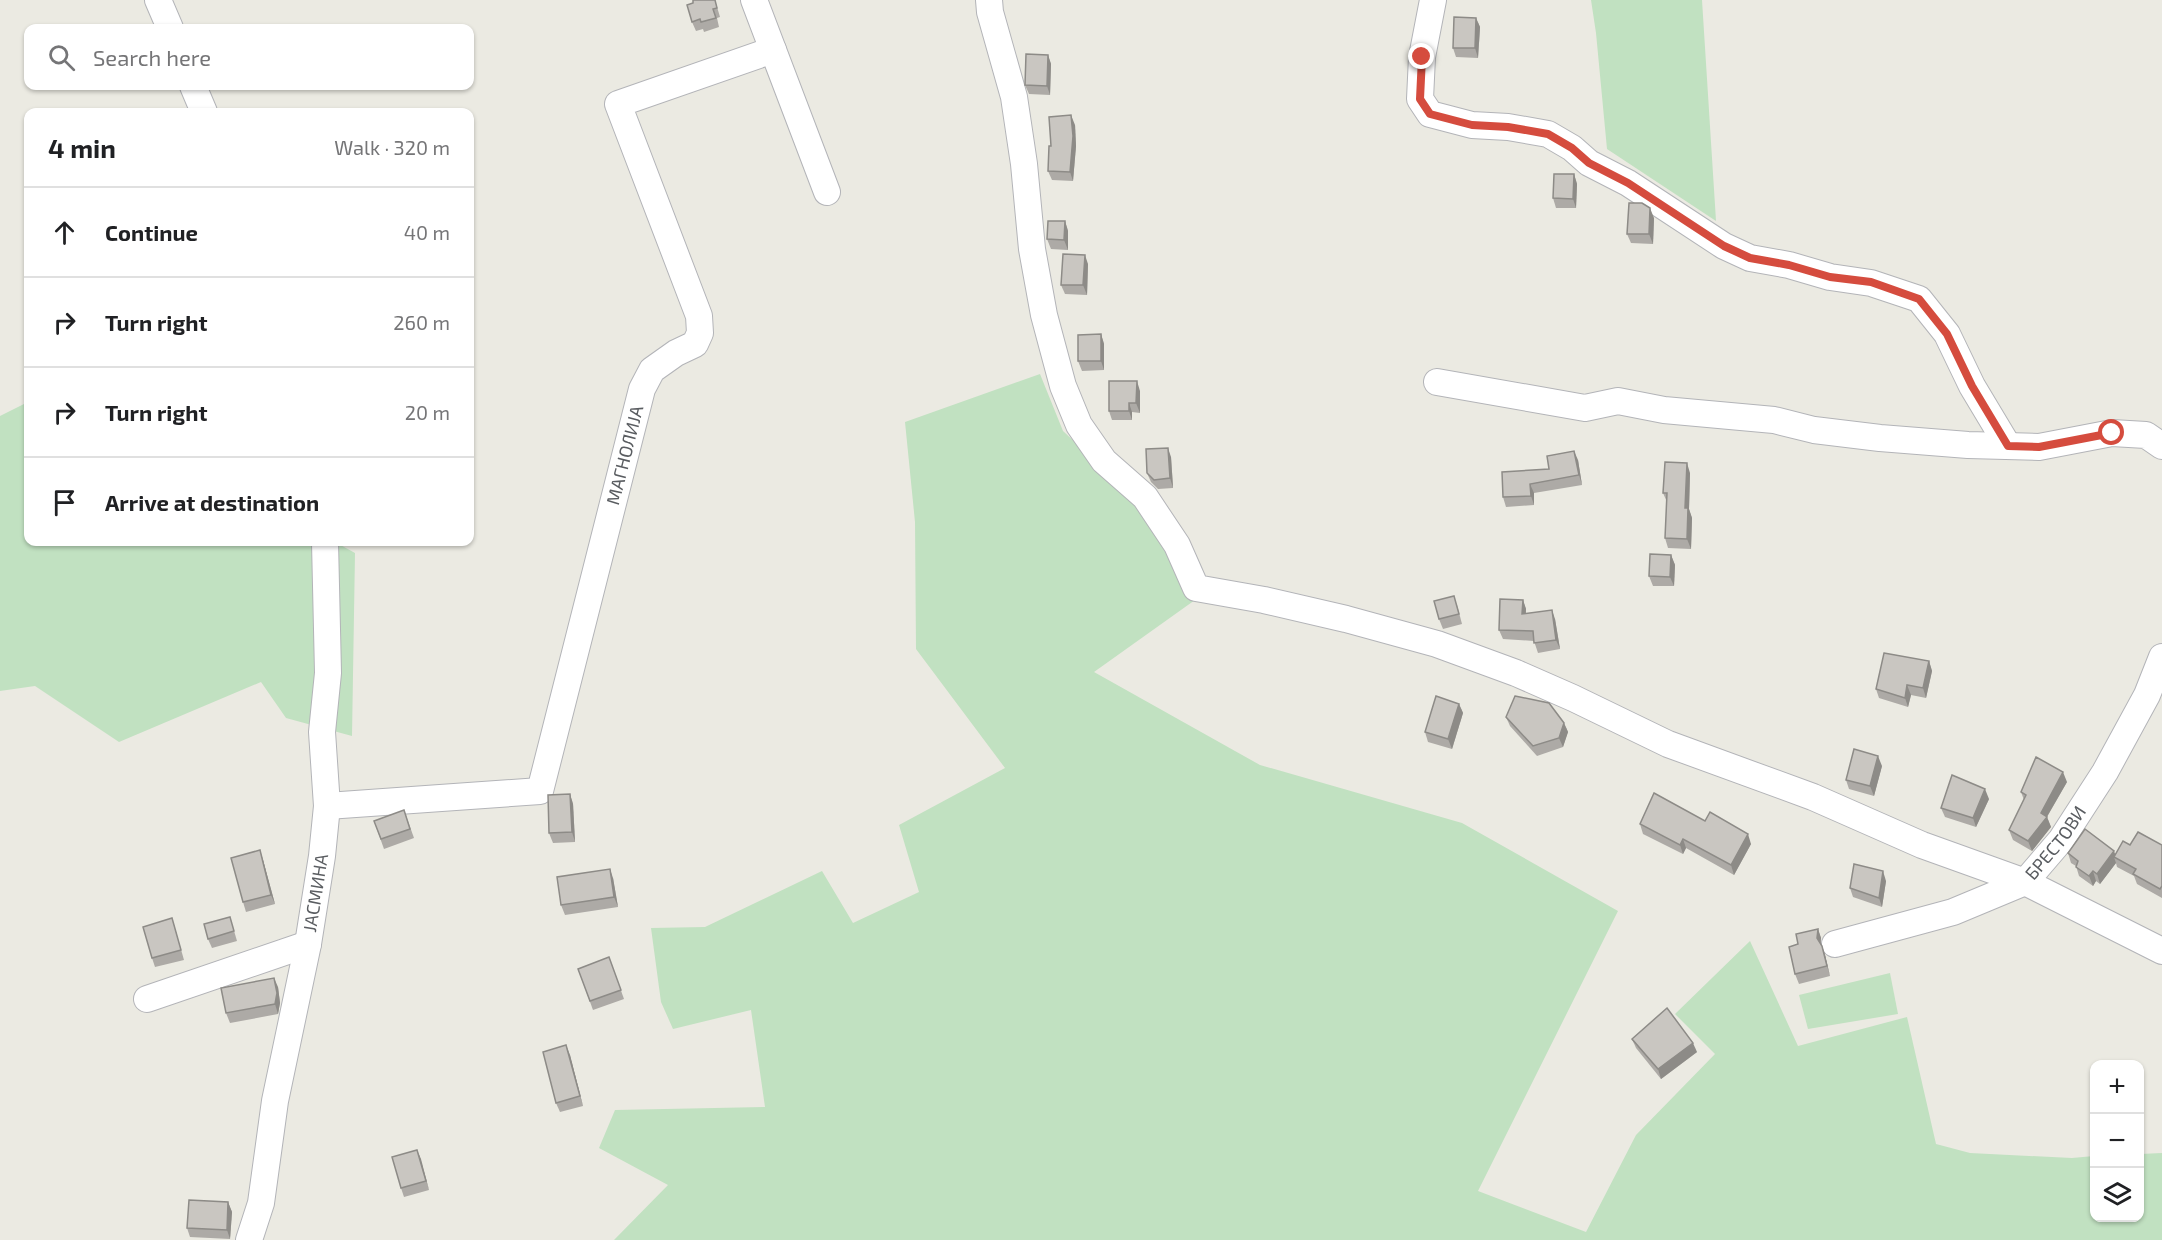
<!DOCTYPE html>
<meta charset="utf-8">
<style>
:root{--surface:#fff;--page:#f2f2f2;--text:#202124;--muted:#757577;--line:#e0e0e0}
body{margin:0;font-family:"Exo 2",sans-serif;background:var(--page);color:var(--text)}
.controls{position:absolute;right:18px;bottom:18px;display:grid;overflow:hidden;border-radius:12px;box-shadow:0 2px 4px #0004}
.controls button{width:54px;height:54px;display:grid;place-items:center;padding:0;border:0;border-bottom:2px solid var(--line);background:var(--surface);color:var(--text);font:30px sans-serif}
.stop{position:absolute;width:18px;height:18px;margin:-14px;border:4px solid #d54c3e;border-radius:50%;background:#fff}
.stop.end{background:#d54c3e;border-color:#fff;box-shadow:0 2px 6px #0008}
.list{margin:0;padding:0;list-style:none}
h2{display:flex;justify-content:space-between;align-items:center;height:78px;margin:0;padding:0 24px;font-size:26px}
h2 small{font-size:20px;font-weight:400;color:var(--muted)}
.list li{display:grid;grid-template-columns:39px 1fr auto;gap:18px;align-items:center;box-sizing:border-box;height:90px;padding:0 24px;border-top:2px solid var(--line)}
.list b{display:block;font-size:22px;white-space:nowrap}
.list em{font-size:20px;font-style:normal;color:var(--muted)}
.icon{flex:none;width:33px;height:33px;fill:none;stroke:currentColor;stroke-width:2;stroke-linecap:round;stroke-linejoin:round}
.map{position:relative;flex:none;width:2162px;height:1240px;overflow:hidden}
.search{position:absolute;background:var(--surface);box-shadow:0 2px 4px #0004;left:24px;top:24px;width:450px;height:66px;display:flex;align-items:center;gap:15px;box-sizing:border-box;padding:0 21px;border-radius:12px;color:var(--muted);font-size:22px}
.panel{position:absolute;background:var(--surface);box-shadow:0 2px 4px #0004;left:24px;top:108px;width:450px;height:438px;border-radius:12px}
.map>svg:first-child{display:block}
</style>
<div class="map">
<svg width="2162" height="1240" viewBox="0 0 2162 1240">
<rect width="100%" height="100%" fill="#ebeae2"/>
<g fill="#c1e1c1">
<path d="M1591,0H1702L1716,221L1607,149L1596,33Z"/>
<path d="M1040,374L1063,431L1136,499L1195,600L1094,672L1260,765L1462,823L1618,911L1478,1191L1586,1232L1636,1135L1715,1054L1675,1014L1750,941L1798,1046L1907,1017L1936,1144L1970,1153L2072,1158L2094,1156V1218H2140V1154L2162,1153V1240H614L668,1185L599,1148L615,1110L765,1107L751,1010L673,1029L661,1002L651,928L705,927L822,871L853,923L919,892L899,825L1005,768L916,649L915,522L905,422Z"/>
<path d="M28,402V542H335L355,553L352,736L286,718L261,682L119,742L35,686L0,691V416Z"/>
<path d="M1890,973L1898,1014L1808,1029L1799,995Z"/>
</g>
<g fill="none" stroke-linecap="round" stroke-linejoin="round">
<defs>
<g id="minor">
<path d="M158,0L170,28"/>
<path d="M754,0L827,192"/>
<path d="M989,0L990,12L1014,97L1024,164L1032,249L1044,315L1063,386L1079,425L1104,461L1145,497L1177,545L1196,588L1264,600L1346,619L1437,644L1516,673L1573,698L1668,744L1813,797L1922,845L2025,882L2162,951"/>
<path d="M1433,0L1422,57L1420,99L1430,114L1472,125L1508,127L1548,134L1572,148L1589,163L1628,183L1724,246L1750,258L1789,265L1830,277L1871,283L1919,299L1947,334L1972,386L2008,446"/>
<path d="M193,86L204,112"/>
<path d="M1437,382L1585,408L1618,401L1664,410L1774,420L1814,430L1880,438L1968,445L2039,447L2112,433L2146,435L2162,446"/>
<path id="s1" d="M327,806L540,791L642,389L652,370L676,353L695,344L700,333L699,316L618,104L773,50"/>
<path id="s2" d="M1835,944L1953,912L2025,882L2061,840L2105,772L2147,695L2162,657"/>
<path d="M147,999L308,944"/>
<path id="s3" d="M249,1240L261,1203L275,1101L308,944L322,856L327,806L322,732L328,673L325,542"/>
</g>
</defs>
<use href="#minor" stroke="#b3b4b8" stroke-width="28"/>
<use href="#minor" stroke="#fff" stroke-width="26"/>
</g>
<g fill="#adaaa6">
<path d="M715,0L720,17L717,18L719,27L704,32L703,29L696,31L692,22L693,3Z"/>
<path d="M1476,18L1480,27L1478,58L1456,57L1453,48Z"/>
<path d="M1048,55L1051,64L1050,95L1029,94L1025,85Z"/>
<path d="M1075,125L1076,146L1073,181L1052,180L1048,171L1051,146Z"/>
<path d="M1574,174L1577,184L1576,208H1556L1553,198Z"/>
<path d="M1654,218L1653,244L1631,243L1627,234Z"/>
<path d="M1065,221L1068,231V250L1051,249L1047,239Z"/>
<path d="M1088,264L1087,295L1065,294L1061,285Z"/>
<path d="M1101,334L1104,344V370L1082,371L1078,361Z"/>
<path d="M1140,391V413L1132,412V420H1112L1109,411Z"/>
<path d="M1171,457L1173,488L1158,489L1151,482L1147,473Z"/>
<path d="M1578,460L1582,485L1534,493V505L1506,507L1503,497L1549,469Z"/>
<path d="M1690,473L1689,509L1692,518L1691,549L1668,548L1665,538L1667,502L1663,493Z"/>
<path d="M1671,555L1675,565L1674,586H1653L1649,576Z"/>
<path d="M1523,600L1526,609V613L1555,619L1560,649L1538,653L1534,641L1503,639L1499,630Z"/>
<path d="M1457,605L1462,624L1443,629L1439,619Z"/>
<path d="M1929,661L1932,671L1926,698L1911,695L1908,707L1879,698L1876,689Z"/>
<path d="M1459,704L1463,713L1452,749L1428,742L1425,732Z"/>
<path d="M1506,717L1564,723L1568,732L1563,747L1537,756L1510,726Z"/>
<path d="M1882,766L1874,796L1849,789L1846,780Z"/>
<path d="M2067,782L2047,817L2051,827L2032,851L2013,840L2009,830L2024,800L2021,792Z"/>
<path d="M570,794L573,804L575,842L553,843L549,833Z"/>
<path d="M1989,799L1976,827L1945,817L1941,808Z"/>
<path d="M404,810L414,838L384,849L374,821Z"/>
<path d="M1705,821L1751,844L1734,875L1686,848L1683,854L1643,834L1640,824Z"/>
<path d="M2130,845H2162V898L2137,884L2134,876L2117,867L2116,863L2100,884L2096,881L2093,886L2079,876L2076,866L2071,863L2068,853L2115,854Z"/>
<path d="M263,860L275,904L246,912L243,902Z"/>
<path d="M613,878L618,907L565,915L561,905Z"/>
<path d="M1886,881L1882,907L1853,897L1850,888Z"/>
<path d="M230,917L237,941L212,948L208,939Z"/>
<path d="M172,918L184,960L155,967L152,958Z"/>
<path d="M1818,929L1821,938V944L1825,955L1830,976L1799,984L1795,974Z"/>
<path d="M609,957L624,999L593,1010L578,969Z"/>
<path d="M278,987L280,1003L278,1014L230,1023L226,1013Z"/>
<path d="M1632,1039L1697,1052L1661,1079L1636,1048Z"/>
<path d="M570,1055L583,1106L560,1112L556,1103Z"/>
<path d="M417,1150L429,1190L404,1197L401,1188Z"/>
<path d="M228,1202L232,1212L230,1239L190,1237L187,1228Z"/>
</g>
<g fill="#8d8b87">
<path d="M1476,18L1480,27L1478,58L1475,48Z"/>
<path d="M1048,55L1051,64L1050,95L1047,86Z"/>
<path d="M1071,115L1075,125L1076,146L1073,181L1070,172Z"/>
<path d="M1574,174L1577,184L1576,208L1573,199Z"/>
<path d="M1650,208L1654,218L1653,244L1649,234Z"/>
<path d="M1065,221L1068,231V250L1064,240Z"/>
<path d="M1085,255L1088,264L1087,295L1083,285Z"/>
<path d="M1101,334L1104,344V370L1101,361Z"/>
<path d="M1137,381L1140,391V413L1136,403Z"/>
<path d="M1129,403L1132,412V420L1129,411Z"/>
<path d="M1168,448L1171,457L1173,488L1170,478Z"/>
<path d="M1574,451L1578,460L1582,485L1579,475Z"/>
<path d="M1687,463L1690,473L1689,509L1692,518L1691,549L1687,539L1685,508Z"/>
<path d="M1530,484L1534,493V505L1531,496Z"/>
<path d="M1671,555L1675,565L1674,586L1670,577Z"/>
<path d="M1523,600L1526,609L1525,623L1522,614Z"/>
<path d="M1552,610L1555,619L1560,649L1556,640Z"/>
<path d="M1929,661L1932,671L1926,698L1923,688Z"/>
<path d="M1907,685L1911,695L1908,707L1905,698Z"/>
<path d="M1459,704L1463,713L1452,749L1448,739Z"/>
<path d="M1564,723L1568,732L1563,747L1559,738Z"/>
<path d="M1878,756L1882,766L1874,796L1870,786Z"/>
<path d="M2063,772L2067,782L2045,820L2047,817L2051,827L2032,851L2028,841L2041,813Z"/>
<path d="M1985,789L1989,799L1976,827L1973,818Z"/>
<path d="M570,794L573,804L575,842L572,832Z"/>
<path d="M1748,834L1751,844L1734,875L1731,865Z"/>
<path d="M1683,839L1686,848L1683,854L1680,845Z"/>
<path d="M260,850L263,860L275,904L271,895Z"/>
<path d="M2114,851L2117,859L2114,857L2116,863L2100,884L2097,874Z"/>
<path d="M610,869L613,878L618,907L614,897Z"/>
<path d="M1883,871L1886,881L1882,907L1879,898Z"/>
<path d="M2093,871L2096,881L2093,886L2089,876Z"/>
<path d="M1818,929L1821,938L1820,947L1817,938Z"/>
<path d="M1822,946L1825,955L1830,976L1827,966Z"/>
<path d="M274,978L278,987L280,1003L278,1014L275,1004Z"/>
<path d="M1693,1043L1697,1052L1661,1079L1658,1069Z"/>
<path d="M566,1045L570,1055L583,1106L580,1096Z"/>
<path d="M417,1150L421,1159L429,1190L426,1181Z"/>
<path d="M228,1202L232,1212L230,1239L227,1230Z"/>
</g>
<g fill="#c9c6c1" stroke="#8d8b87" stroke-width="1.5">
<path d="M693,0H715L717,8L713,9L716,18L701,22L700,19L692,22L687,5L693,3Z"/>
<path d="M1454,17L1476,18L1475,48H1453Z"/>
<path d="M1026,54L1048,55L1047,86L1025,85Z"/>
<path d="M1071,115L1073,136L1070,172L1048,171L1049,146H1051L1049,117Z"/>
<path d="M1554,174H1574L1573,199L1553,198Z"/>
<path d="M1629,203H1642L1650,208L1649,234H1627Z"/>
<path d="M1048,221H1065L1064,240L1047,239Z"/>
<path d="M1063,254L1085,255L1083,285H1061Z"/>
<path d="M1101,334V361H1078V335Z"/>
<path d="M1109,381H1137L1136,403H1129V411H1109Z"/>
<path d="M1168,448L1170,478L1154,480L1147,473L1146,449Z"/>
<path d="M1574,451L1579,475L1530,484L1531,496L1503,497L1502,472L1549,469L1547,456Z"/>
<path d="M1665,462L1687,463L1685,508H1688L1687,539L1665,538L1667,493H1663Z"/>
<path d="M1650,554L1671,555L1670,577L1649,576Z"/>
<path d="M1454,596L1459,614L1439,619L1434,601Z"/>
<path d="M1500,599L1523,600L1522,614L1552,610L1556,640L1534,643L1533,631L1499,630Z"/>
<path d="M1884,653L1929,661L1923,688L1907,685L1905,698L1876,689Z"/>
<path d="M1436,696L1459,704L1448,739L1425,732Z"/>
<path d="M1515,696L1549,703L1564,723L1559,738L1533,746L1506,717Z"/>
<path d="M1854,749L1878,756L1870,786L1846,780Z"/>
<path d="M2036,757L2063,772L2041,813L2047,817L2028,841L2009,830L2026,795L2021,792Z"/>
<path d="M1952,775L1985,789L1973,818L1941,808Z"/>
<path d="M1654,793L1705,821L1710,812L1748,834L1731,865L1683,839L1680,845L1640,824Z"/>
<path d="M570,794L572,832L549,833L548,795Z"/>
<path d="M404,810L410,829L381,839L374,821Z"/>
<path d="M2085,829L2114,851L2097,874L2093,871L2089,876L2076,867L2078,861L2068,853Z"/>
<path d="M2138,832L2162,845V886L2160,889L2133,874L2136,869L2114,857L2123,841L2130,845Z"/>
<path d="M260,850L271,895L243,902L231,858Z"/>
<path d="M1854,864L1883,871L1879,898L1850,888Z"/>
<path d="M610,869L614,897L561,905L557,877Z"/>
<path d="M230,917L234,931L208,939L204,924Z"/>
<path d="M172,918L181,950L152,958L143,927Z"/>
<path d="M1818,929L1817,938L1822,946L1827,966L1795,974L1789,947L1798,944L1796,934Z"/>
<path d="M609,957L621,990L590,1001L578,969Z"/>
<path d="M274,978L277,993L275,1004L226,1013L221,988Z"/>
<path d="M1667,1008L1693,1043L1658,1069L1632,1039Z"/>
<path d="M566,1045L580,1096L556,1103L543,1052Z"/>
<path d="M417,1150L426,1181L401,1188L392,1157Z"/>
<path d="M189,1200L228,1202L227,1230L187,1228Z"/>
</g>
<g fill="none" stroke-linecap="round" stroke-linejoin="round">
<path stroke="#d54c3e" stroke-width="8" d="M1422,57L1420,99L1430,114L1472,125L1508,127L1548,134L1572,148L1589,163L1628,183L1724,246L1750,258L1789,265L1830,277L1871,282L1919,299L1947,334L1972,386L2008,446L2039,447L2112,433"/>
</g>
<g text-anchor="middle" stroke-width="5" stroke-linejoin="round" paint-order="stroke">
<g font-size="18" fill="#5a5d61" stroke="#fff">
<text dy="6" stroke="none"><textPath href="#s1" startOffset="560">МАГНОЛИЈА</textPath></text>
<text dy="6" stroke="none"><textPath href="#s2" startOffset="250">БРЕСТОВИ</textPath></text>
<text dy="6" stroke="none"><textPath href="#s3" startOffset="354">ЈАСМИНА</textPath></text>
</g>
</g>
</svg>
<div class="controls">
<button>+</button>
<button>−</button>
<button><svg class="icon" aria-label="layers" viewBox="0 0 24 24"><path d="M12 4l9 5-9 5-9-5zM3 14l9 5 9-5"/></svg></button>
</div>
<div class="stop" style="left:2112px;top:433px"></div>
<div class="stop end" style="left:1422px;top:57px"></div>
<div class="search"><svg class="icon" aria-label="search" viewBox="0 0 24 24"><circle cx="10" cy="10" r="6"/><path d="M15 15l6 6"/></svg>Search here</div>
<section class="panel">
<h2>4 min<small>Walk · 320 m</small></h2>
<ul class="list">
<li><svg class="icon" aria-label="ahead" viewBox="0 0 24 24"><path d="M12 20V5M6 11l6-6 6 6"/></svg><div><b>Continue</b></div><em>40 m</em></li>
<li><svg class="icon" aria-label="right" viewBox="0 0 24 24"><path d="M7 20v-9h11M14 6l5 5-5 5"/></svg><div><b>Turn right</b></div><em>260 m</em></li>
<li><svg class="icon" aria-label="right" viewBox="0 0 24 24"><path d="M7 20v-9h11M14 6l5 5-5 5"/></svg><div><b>Turn right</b></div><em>20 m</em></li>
<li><svg class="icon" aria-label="arrive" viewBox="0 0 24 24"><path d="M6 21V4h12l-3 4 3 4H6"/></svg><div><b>Arrive at destination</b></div></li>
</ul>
</section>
</div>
